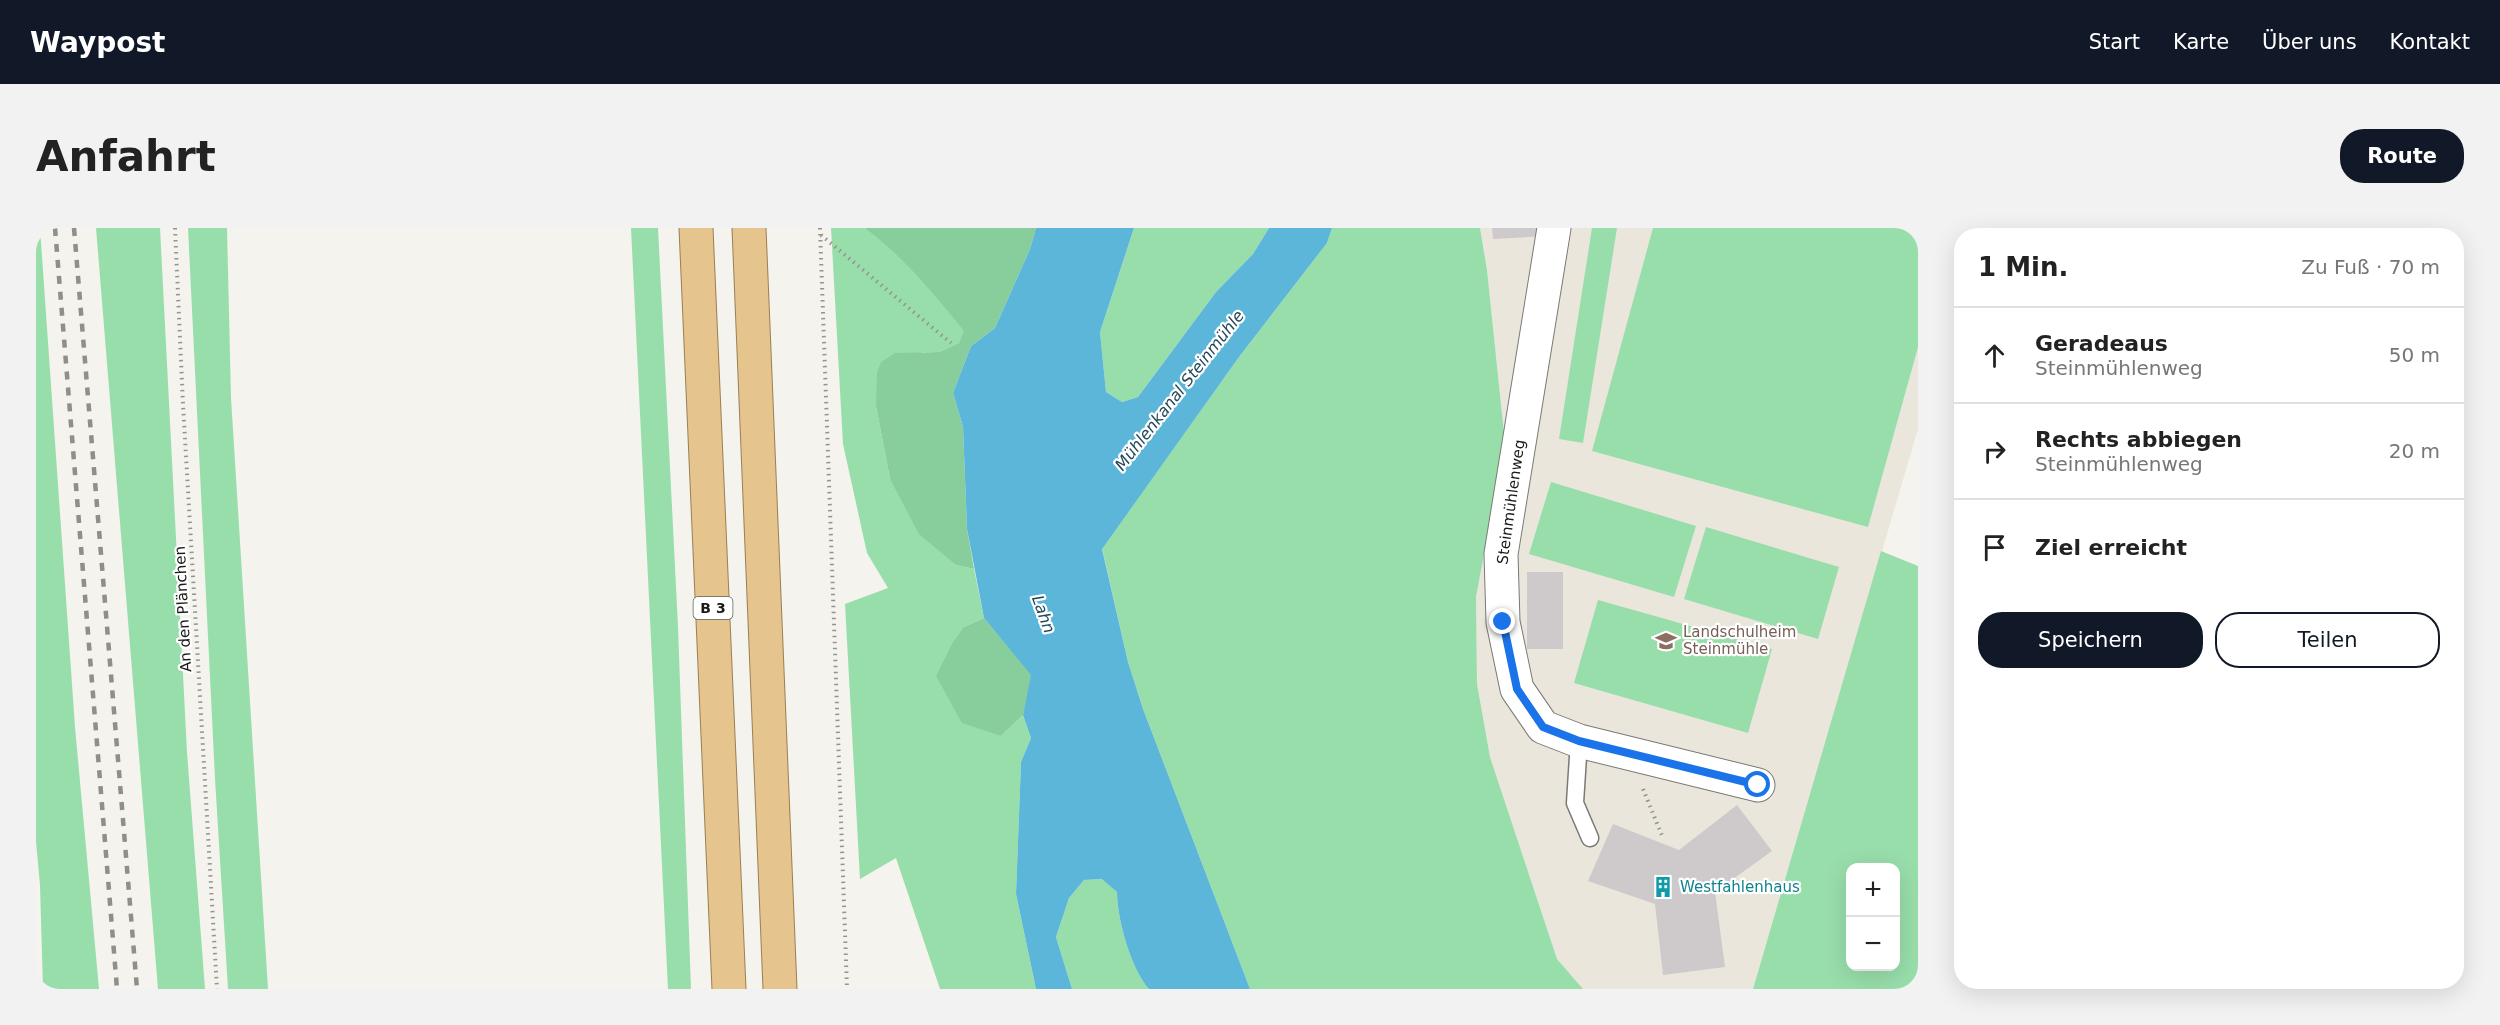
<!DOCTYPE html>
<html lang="de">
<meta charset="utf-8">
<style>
:root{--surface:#fff;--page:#f2f2f2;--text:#222;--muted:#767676;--line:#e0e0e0;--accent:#111827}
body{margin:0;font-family:"DejaVu Sans",sans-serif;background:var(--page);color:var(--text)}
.controls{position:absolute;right:18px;bottom:18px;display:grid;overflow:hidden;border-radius:12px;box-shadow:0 6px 24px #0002}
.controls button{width:54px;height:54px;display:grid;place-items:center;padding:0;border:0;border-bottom:2px solid var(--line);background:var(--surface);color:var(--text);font:30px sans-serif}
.stop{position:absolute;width:18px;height:18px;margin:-14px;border:4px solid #1a73e8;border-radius:50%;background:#fff}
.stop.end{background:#1a73e8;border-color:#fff;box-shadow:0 2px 6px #0008}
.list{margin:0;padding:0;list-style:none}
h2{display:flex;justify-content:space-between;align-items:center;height:78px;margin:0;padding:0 24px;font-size:26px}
h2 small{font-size:20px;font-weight:400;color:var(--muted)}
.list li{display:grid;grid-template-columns:39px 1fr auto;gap:18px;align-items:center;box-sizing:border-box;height:96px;padding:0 24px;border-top:2px solid var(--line)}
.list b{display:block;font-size:22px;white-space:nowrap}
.list p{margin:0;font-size:20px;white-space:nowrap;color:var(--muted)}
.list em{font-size:20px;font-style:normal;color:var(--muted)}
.actions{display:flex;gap:12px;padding:18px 24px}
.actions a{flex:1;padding:14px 0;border:2px solid var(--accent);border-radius:24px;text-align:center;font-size:21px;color:var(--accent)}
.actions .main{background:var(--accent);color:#fff}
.icon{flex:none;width:33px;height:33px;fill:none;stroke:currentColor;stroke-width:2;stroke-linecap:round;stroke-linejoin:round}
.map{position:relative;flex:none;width:1882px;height:761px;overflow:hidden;border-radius:24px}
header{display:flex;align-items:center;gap:36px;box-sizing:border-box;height:84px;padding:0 30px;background:var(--accent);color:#fff}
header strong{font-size:28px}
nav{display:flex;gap:33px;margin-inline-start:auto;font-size:21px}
.intro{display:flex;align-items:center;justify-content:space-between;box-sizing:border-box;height:144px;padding:0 36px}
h1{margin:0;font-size:42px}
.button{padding:15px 27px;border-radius:24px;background:var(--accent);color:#fff;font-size:21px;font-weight:700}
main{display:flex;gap:36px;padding:0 36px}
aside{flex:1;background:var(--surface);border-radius:24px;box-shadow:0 6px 24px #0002}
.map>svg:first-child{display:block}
</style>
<header>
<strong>Waypost</strong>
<nav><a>Start</a><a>Karte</a><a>Über uns</a><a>Kontakt</a></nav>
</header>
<div class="intro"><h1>Anfahrt</h1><a class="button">Route</a></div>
<main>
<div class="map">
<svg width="1882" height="761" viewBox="0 0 1882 761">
<rect width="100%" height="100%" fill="#f4f3ee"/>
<path fill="#eae6db" d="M1444,0H1882V201L1717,761H1547L1521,731L1454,529L1441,456L1440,369L1469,215L1451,42Z"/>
<g fill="#98deab" fill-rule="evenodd">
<path d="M0,0H4L39,499L63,761H7L4,657L0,614Z"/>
<path d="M60,0H124L151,524L169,761H122Z"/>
<path d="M152,0H191L195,170L232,761H192L179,551Z"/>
<path d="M595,0H622L642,399L655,761H632Z"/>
<path d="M795,0C805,0 819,0 828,0C853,7 910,81 929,103L923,115L903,124H886L840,178L854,251L920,337L938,341L948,390L928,399L965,508L987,487L995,510L985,534L980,666L1000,761H904L860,630L824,651L809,376L852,360L831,325L807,216Z"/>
<path d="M1098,0H1233L1217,26L1180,64L1102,169L1086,174L1070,164L1064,104Z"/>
<path d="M1296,0H1444L1451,42L1469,215L1440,369L1441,456L1454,529L1521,731L1547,761H1214L1107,481L1092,434L1066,320L1203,129L1291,15Z"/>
<path d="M1556,0H1581L1547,215L1523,211Z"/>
<path d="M1617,0H1882V119L1832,299L1556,223Z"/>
<path d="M1515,254L1660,298L1638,369L1493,326Z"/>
<path d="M1670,299L1803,339L1782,411L1648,371Z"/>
<path d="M1845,323L1882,338V761H1717ZM1814,640H1860V738H1814Z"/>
<path d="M1562,372L1736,421L1712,505L1538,455Z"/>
<path d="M1067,651L1081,664C1081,691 1095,741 1113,761H1036L1020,709L1033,670L1048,652Z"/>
</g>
<g fill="#88ce9c">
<path d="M829,0H1000L994,21L959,100L935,118L917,165L927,199L931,301L938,341L920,337L883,306L854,251L840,178L841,145L845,134L859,125L903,124L923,115L928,103C898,66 868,29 829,0Z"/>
<path d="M948,390L996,447L987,487L965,508L926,495L900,448L917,414L928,399Z"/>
</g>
<path fill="#5cb6da" d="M1000,0H1098L1064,104L1070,164L1086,174L1102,169L1180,64L1217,26L1233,0H1296L1291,15L1203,129L1066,321L1092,434L1107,481L1214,761H1113C1095,741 1081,691 1081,664L1066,651L1048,652L1033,670L1020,709L1036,761H1000L980,666L985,534L995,510L987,487L995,447L948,390L931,301L927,199L917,165L935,118L959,100L994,21Z"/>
<g fill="#cec9ca">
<path d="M1456,0H1509L1510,8L1457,11Z"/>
<rect x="1491" y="344" width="36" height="77"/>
<path d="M1701,577L1736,623L1679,664L1689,739L1627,747L1619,676L1552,653L1577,596L1643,622Z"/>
</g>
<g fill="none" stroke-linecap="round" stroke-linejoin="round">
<defs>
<path id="service" d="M1543,513L1539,575L1554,610"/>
<path id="minor" d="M1518,0L1465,326L1467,394L1481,461L1507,499L1543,513L1722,557"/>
<g id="trunk">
<path d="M660,0L693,761"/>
<path d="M713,0L744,761"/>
</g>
</defs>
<use href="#service" stroke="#7a7975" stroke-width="19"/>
<use href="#minor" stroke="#7a7975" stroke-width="35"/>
<use href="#trunk" stroke="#9a7f53" stroke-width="35"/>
<g stroke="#939390" stroke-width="4" stroke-dasharray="1.5 4.5" stroke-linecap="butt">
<path d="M139,0L147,176L181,761"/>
<path d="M784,0L811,761"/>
<path d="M785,7L915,115"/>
<path d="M1607,561L1627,610"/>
</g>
<use href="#service" stroke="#fff" stroke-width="16"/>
<use href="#minor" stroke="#fff" stroke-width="33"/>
<use href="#trunk" stroke="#e6c48e" stroke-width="33"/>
<g stroke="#8e8e8a" stroke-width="4.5" stroke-dasharray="8 8" stroke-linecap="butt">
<path d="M19,0L81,761"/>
<path d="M38,0L101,761"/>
</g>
</g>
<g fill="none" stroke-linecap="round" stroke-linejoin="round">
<path stroke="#1a73e8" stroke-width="8" d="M1467,394L1481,461L1507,499L1543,513L1722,557"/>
</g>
<defs>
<symbol id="school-bare" viewBox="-9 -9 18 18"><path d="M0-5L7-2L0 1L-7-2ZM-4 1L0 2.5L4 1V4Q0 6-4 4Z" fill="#8d6e63" stroke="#fff" stroke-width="2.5" paint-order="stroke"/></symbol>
<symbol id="building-bare" viewBox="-9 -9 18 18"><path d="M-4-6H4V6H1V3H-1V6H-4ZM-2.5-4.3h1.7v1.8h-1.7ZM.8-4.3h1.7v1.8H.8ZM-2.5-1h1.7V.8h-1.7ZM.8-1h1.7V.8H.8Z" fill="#0f9aa8" stroke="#fff" stroke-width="2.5" paint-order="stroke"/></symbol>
</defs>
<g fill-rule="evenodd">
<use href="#school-bare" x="1615" y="398" width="30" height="30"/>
<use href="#building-bare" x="1612" y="644" width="30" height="30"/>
</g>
<g text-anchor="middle" stroke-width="4.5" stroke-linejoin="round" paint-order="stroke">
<rect fill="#fff" stroke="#5f5f5e" stroke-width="1.5" x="657.5" y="369" width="39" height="22" rx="4.5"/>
<g font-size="14" font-weight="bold" fill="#1a1a19">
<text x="677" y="385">B 3</text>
</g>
<g font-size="15" fill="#1a1a19" stroke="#fff">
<text transform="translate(1475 274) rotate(-82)" y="5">Steinmühlenweg</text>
<text transform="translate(147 381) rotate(-93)" y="5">An den Plänchen</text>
</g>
<g font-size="15" fill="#785e54" stroke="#fff" text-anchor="start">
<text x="1647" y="409">Landschulheim<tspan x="1647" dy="17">Steinmühle</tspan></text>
</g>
<g font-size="15" fill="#0d838f" stroke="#fff" text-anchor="start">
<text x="1644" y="664">Westfahlenhaus</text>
</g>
<g font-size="16" font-style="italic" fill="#204858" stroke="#fff">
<text transform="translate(1143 162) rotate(-52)" y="6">Mühlenkanal Steinmühle</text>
<text transform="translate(1008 386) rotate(70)" y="6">Lahn</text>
</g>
</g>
</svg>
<div class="controls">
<button>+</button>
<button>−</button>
</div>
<div class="stop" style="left:1722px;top:557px"></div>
<div class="stop end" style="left:1467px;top:394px"></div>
</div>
<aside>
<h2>1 Min.<small>Zu Fuß · 70 m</small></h2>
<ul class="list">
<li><svg class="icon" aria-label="ahead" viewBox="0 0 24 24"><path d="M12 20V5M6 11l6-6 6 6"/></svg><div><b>Geradeaus</b><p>Steinmühlenweg</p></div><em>50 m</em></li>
<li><svg class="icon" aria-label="right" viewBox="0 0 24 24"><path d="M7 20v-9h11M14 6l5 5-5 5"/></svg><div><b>Rechts abbiegen</b><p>Steinmühlenweg</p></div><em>20 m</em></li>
<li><svg class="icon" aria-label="arrive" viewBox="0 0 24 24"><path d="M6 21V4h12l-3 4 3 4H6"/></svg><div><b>Ziel erreicht</b></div></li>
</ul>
<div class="actions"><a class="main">Speichern</a><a>Teilen</a></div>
</aside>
</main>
